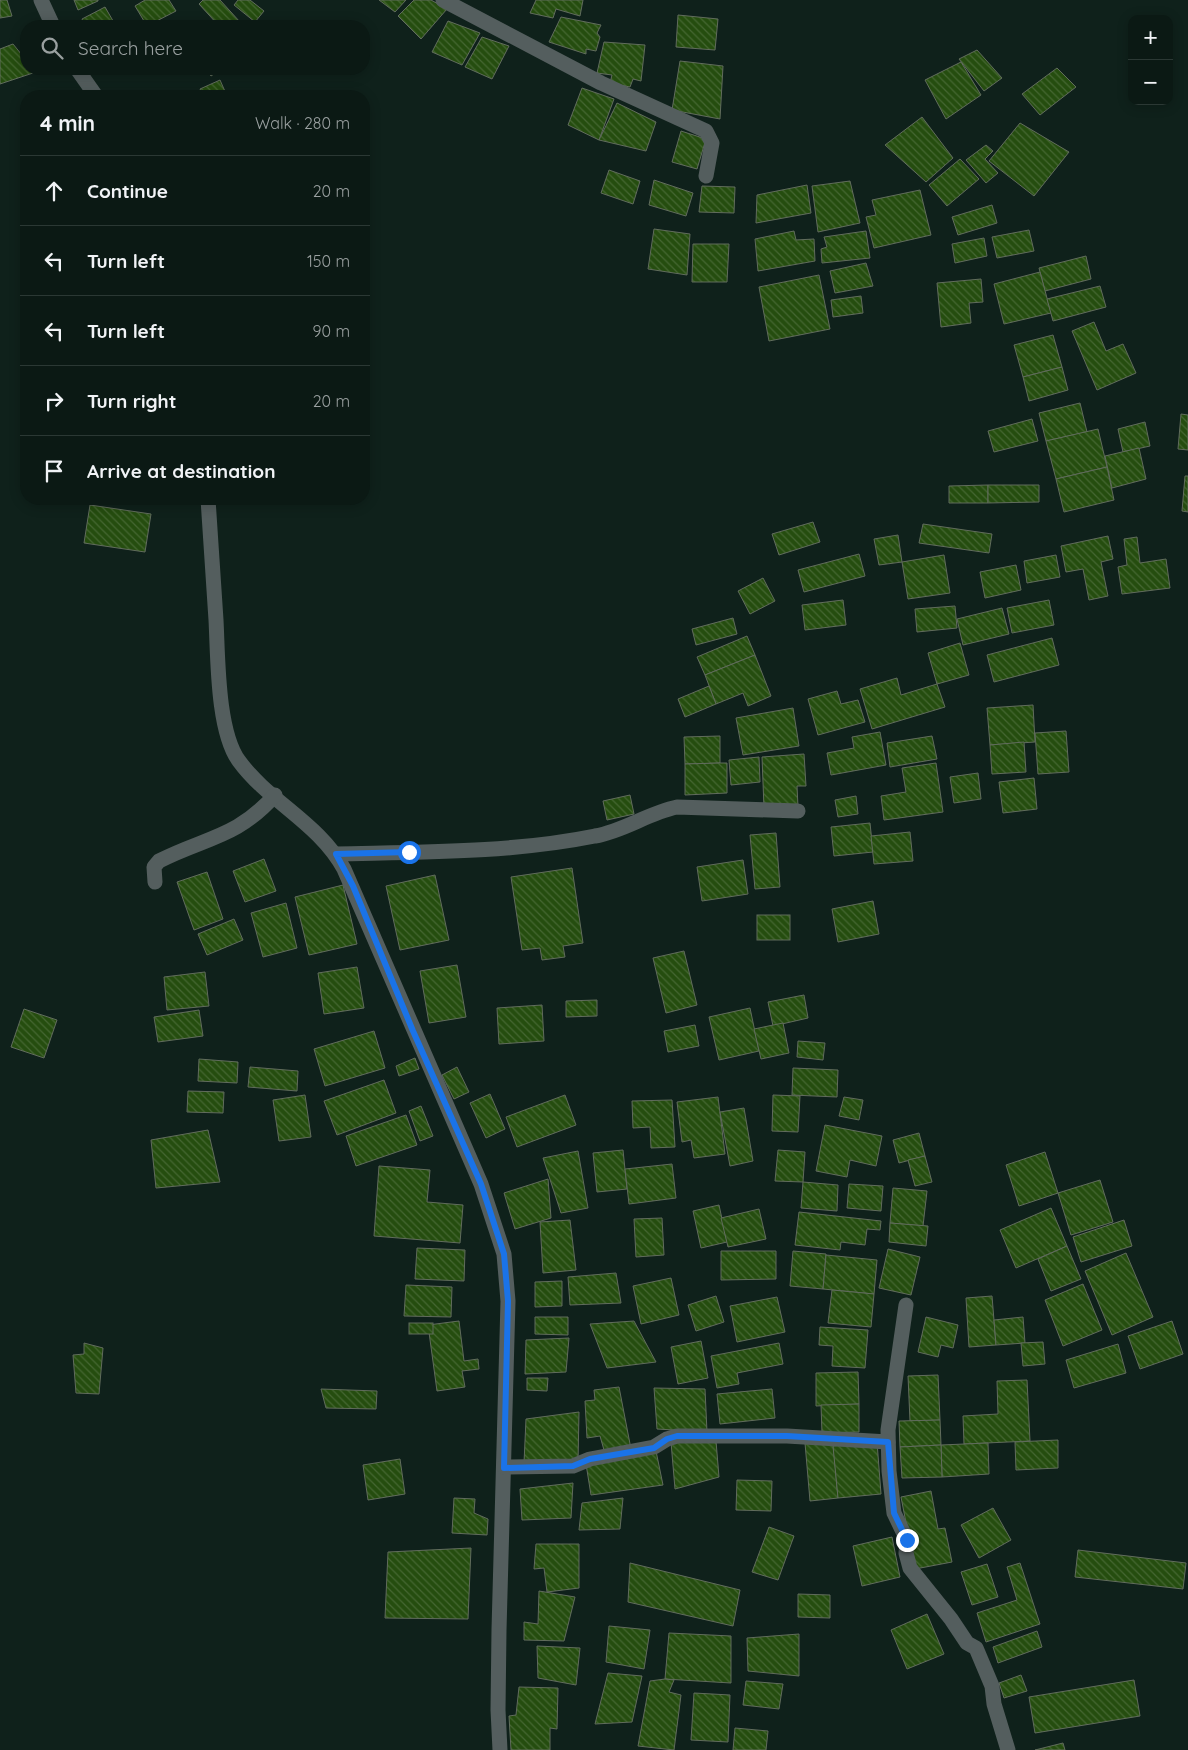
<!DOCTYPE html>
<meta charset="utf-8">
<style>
:root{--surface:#0b1914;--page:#14221d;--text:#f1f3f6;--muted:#9aa0a0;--line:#2b3834}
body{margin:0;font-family:Quicksand,sans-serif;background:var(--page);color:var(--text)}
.controls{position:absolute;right:15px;top:15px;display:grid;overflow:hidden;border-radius:10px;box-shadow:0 2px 12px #0003}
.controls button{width:45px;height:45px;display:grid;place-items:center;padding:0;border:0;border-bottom:1px solid var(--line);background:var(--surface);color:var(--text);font:25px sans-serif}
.stop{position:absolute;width:15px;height:15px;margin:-11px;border:4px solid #1a73e8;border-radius:50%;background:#fff}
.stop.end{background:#1a73e8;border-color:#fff;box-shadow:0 1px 5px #0008}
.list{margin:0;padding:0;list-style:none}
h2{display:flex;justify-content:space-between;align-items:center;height:65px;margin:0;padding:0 20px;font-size:21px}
h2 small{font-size:16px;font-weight:400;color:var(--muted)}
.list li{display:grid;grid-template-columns:32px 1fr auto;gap:15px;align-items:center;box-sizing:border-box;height:70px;padding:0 20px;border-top:1px solid var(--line)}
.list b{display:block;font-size:19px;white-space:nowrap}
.list em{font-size:16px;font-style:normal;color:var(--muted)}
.icon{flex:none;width:28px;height:28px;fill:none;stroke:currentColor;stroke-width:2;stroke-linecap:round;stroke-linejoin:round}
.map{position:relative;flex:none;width:1188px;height:1750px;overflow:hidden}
.search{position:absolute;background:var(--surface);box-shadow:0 2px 12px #0003;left:20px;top:20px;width:350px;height:55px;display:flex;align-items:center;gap:12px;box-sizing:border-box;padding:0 18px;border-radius:20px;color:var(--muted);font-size:19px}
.panel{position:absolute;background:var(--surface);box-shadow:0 2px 12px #0003;left:20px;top:90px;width:350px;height:415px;border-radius:20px}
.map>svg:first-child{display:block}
</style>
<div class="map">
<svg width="1188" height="1750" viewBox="0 0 1188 1750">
<defs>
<pattern id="building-back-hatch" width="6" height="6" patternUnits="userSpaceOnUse" patternTransform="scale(1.25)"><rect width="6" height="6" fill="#254d0f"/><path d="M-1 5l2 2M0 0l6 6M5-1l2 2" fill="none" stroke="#456732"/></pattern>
</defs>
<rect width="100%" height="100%" fill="#0f211b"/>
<g fill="url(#building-back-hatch)" stroke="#616c5d">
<path d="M0,0H7L12,16L0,18Z"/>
<path d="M74,0H98V1L78,10Z"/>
<path d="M145,0H169L176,11L147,26L135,6Z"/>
<path d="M203,0H220L240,22L235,26H219L199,4Z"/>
<path d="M238,0H250L264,11L255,22L234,5Z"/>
<path d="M379,0H406L395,12Z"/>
<path d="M414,0H431L447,9L421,39L398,16Z"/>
<path d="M536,0H583L580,16L556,9L553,18L530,13Z"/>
<path d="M105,7L116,26H85L82,19Z"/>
<path d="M678,15L718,19L715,50L676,47Z"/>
<path d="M561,17L601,25L597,33L600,37L596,51L586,49V54L549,42Z"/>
<path d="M448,21L480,33L462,65L432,52Z"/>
<path d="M482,37L509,46L492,79L465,67Z"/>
<path d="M604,42L645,45L641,81L633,79L630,87L610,83L612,75L597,73Z"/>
<path d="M13,44L26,60V69H34L36,72L0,84V49Z"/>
<path d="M977,50L1002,78L984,91L959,59Z"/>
<path d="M680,61L723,66L720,119L672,110Z"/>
<path d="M961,62L981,95L946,119L925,80Z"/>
<path d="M1057,68L1076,87L1040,115L1022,94Z"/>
<path d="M206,69H221L211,76Z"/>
<path d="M220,80L227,96H203L200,89Z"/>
<path d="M582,88L614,99L599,140L568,125Z"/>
<path d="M617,103L656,122L646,151L599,140Z"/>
<path d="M922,117L953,158L926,182L885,145Z"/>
<path d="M1020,123L1069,152L1034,196L989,161Z"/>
<path d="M681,131L706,139L697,169L672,162Z"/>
<path d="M986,145L993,151L985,159L998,173L986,183L966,160Z"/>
<path d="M960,159L979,179L947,206L929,185Z"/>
<path d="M609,170L640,181L633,204L601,193Z"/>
<path d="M654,180L693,193L686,216L649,205Z"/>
<path d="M850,181L860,223L818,232L812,186Z"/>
<path d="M807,185L811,213L756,223L757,195Z"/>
<path d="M702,186L735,187L734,213L699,212Z"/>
<path d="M920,190L931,235L874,248L866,217L876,215L872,200Z"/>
<path d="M992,205L997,223L958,235L952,217Z"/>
<path d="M654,229L690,234L687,275L648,269Z"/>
<path d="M1029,230L1034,251L997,258L992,237Z"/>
<path d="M794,231L796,240L814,239L815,261L758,271L755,239Z"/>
<path d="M866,231L870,258L822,263L821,249L827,247L824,237Z"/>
<path d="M984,238L987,256L955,263L952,244Z"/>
<path d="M693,244H729L727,282H692Z"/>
<path d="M1086,256L1091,279L1045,291L1039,268Z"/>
<path d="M866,263L873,286L835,293L830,271Z"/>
<path d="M1040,272L1051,313L1004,324L994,284Z"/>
<path d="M819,275L830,329L769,341L759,287Z"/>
<path d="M981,279L983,302L969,303L971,323L941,327L937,283Z"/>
<path d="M1100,286L1106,307L1053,321L1047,299Z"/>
<path d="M861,296L863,313L833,317L831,300Z"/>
<path d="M1094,322L1106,351L1123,344L1136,373L1097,390L1072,331Z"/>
<path d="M1053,335L1062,367L1023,377L1014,345Z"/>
<path d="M1062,367L1068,390L1029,401L1023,377Z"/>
<path d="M1080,403L1087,432L1046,441L1039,413Z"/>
<path d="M1181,414L1188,415V450L1178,449Z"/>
<path d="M1032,419L1038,441L994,452L988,431Z"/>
<path d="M1145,422L1150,446L1123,452L1118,429Z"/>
<path d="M1098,429L1107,467L1056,479L1046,441Z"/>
<path d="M1139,448L1146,479L1112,488L1105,456Z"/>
<path d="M1107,467L1114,500L1064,512L1056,479Z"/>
<path d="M1185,476H1188V512L1182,511Z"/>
<path d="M988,485V503H949V486Z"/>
<path d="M988,485H1039V502L988,503Z"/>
<rect x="132" y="499" width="20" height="5"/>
<path d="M90,505L151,514L145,552L84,543Z"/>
<path d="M813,522L820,542L779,555L772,534Z"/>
<path d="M923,524L992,534L989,553L919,543Z"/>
<path d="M898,535L902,562L879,565L874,539Z"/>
<path d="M1108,536L1113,559L1101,562L1108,596L1089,600L1083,569L1066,572L1061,546Z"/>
<path d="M1137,537L1140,563L1166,559L1170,588L1122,594L1118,567L1127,565L1124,539Z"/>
<path d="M859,554L865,576L804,592L798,570Z"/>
<path d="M944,555L950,593L908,599L902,562Z"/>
<path d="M1056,555L1060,577L1027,583L1024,561Z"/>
<path d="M1016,565L1021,590L985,598L980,572Z"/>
<path d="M763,578L775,601L750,614L738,591Z"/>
<path d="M843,600L846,625L805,630L802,605Z"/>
<path d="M1049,600L1054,625L1012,633L1007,608Z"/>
<path d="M955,606L957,628L917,632L915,609Z"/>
<path d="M1002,608L1009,634L963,645L957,619Z"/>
<path d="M733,618L737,634L696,645L692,629Z"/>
<path d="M747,636L755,655L705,675L697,657Z"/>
<path d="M1052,638L1059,665L994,682L987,655Z"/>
<path d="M960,643L969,675L937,684L928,653Z"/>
<path d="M755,655L771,696L748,706L743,693L716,704L705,675Z"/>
<path d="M897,678L901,695L937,684L945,707L872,729L860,689Z"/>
<path d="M709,686L716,704L685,717L678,699Z"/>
<path d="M837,691L841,704L858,700L865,722L818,735L808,699Z"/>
<path d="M1033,705L1035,742L990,745L987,708Z"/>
<path d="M793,708L799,746L743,755L736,718Z"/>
<path d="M1066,731L1069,772L1038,774L1035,733Z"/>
<path d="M880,732L886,765L831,775L827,753L854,748L852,737Z"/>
<path d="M720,736V763L685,764L684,737Z"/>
<path d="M932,736L937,759L890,767L887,743Z"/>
<path d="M1024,742L1026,772L992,774L990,745Z"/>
<path d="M804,754L806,786H797L798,807L764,808L762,757Z"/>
<path d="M759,757L760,782L731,785L729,760Z"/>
<path d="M720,763H727V793L685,795V764Z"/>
<path d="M936,763L943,812L884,820L881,796L906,792L902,768Z"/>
<path d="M978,773L981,799L954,803L950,777Z"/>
<path d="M1034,778L1037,809L1003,813L999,782Z"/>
<path d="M630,795L634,814L607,820L603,801Z"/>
<path d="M856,796L858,814L838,817L835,800Z"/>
<path d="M870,823L873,852L834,856L831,827Z"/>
<path d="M910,832L913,861L874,864L871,836Z"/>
<path d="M776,833L780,887L755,889L750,835Z"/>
<path d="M264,859L276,891L245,902L233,871Z"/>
<path d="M743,860L748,894L702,901L697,867Z"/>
<path d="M572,868L583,943L563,946L565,957L542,960L540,948L522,950L511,877Z"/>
<path d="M207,872L223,919L194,930L177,882Z"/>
<path d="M435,875L449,940L400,950L386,886Z"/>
<path d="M343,885L357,944L309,955L295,897Z"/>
<path d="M873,901L879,934L838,942L832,909Z"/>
<path d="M286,903L297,948L263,957L251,913Z"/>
<rect x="757" y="915" width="33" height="25"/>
<path d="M234,919L243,940L207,955L198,934Z"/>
<path d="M684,951L697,1005L666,1013L653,958Z"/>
<path d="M457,965L466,1017L429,1023L420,971Z"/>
<path d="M357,967L364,1008L324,1014L318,973Z"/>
<path d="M205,972L209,1006L167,1010L164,977Z"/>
<path d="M804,995L808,1018L773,1026L768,1002Z"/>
<path d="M597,1000V1016L566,1017V1001Z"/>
<path d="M542,1005L544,1041L499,1044L497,1008Z"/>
<path d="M750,1008L759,1051L719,1060L709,1017Z"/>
<path d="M24,1009L57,1020L44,1058L11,1047Z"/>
<path d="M199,1010L203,1036L158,1042L154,1017Z"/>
<path d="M783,1023L789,1053L761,1059L754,1029Z"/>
<path d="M695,1025L699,1046L668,1052L664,1031Z"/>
<path d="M374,1031L385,1068L325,1086L314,1049Z"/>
<path d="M798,1041L825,1043L823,1060L797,1057Z"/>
<path d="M415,1058L419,1069L399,1076L396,1066Z"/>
<path d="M199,1059L238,1062L237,1083L198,1081Z"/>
<path d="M250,1067L298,1071L297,1091L248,1087Z"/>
<path d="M457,1067L469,1092L454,1099L442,1075Z"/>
<path d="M793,1068L838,1070L837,1097L792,1095Z"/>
<path d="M384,1080L396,1113L337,1135L324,1101Z"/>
<path d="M188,1091L224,1092L223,1113L187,1112Z"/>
<path d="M490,1094L505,1129L486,1138L470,1103Z"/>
<path d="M305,1095L311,1137L279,1141L273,1100Z"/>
<path d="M565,1095L576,1125L517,1147L506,1117Z"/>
<path d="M773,1095L800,1096L798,1132L772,1131Z"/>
<path d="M718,1097L725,1154L694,1158L691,1140L682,1142L677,1102Z"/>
<path d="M844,1097L863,1100L859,1120L839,1116Z"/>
<path d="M672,1100L675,1147L651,1148L650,1127L633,1128L632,1101Z"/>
<path d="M421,1106L433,1136L420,1141L409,1111Z"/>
<path d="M744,1108L753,1161L730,1166L720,1112Z"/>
<path d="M406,1115L417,1145L356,1166L346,1136Z"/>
<path d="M825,1125L882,1136L876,1166L850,1160L847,1177L816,1171Z"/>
<path d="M208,1130L220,1182L156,1188L151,1140Z"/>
<path d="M919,1133L925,1156L899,1163L893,1140Z"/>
<path d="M623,1150L627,1189L597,1192L593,1153Z"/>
<path d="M778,1150L805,1152L803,1182L775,1181Z"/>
<path d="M578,1151L588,1208L561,1213L543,1158Z"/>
<path d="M1045,1152L1058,1193L1019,1206L1006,1165Z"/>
<path d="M925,1156L932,1182L915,1186L908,1160Z"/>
<path d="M672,1164L676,1198L629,1204L625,1169Z"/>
<path d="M379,1166L430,1170L427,1202L463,1205L460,1243L374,1236Z"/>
<path d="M548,1179L551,1218L515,1229L504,1193Z"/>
<path d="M1100,1180L1113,1222L1071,1235L1058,1193Z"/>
<path d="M803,1182L838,1185L837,1211L801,1208Z"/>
<path d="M849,1184L883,1186L881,1211L847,1208Z"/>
<path d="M893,1188L927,1191L923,1226L890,1223Z"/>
<path d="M719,1205L727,1242L701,1248L693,1211Z"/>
<path d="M1051,1208L1067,1246L1016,1268L1000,1230Z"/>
<path d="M759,1209L766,1239L728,1247L721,1218Z"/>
<path d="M799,1212L881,1221L880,1230L867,1229L865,1245L841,1242L840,1250L795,1245Z"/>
<path d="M662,1218L664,1255L636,1257L634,1219Z"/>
<path d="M570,1220L576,1270L543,1273L540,1222Z"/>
<path d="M1124,1220L1132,1246L1081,1262L1073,1237Z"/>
<path d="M890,1223L928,1226L926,1246L889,1242Z"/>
<path d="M1067,1246L1081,1279L1051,1291L1038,1259Z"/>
<path d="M417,1248L465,1250L464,1281L415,1279Z"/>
<path d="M888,1249L920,1257L911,1295L879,1288Z"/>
<path d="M721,1251H776V1279L721,1280Z"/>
<path d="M793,1251L826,1254L823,1289L790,1286Z"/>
<path d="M1126,1253L1153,1317L1112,1335L1085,1271Z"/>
<path d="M826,1255L877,1260L874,1294L823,1289Z"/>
<path d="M616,1273L621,1303L570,1305L568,1277Z"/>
<path d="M671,1278L679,1315L641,1324L633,1286Z"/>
<path d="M562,1281V1306L535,1307V1282Z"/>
<path d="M1083,1284L1102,1330L1063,1346L1045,1300Z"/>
<path d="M406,1285L452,1287L451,1317L404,1316Z"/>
<path d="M832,1290L874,1294L871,1327L828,1323Z"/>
<path d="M716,1296L724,1322L696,1331L688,1305Z"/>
<path d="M992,1296L996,1345L969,1347L966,1298Z"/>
<path d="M777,1297L785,1332L737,1342L730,1306Z"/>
<path d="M535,1317H568V1335L535,1334Z"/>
<path d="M926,1317L958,1325L953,1348L941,1345L938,1357L918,1352Z"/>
<path d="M1023,1317L1025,1343L996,1345L994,1320Z"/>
<path d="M459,1321L464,1361L478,1359L479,1369L462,1371L465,1387L437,1391L428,1325Z"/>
<path d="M634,1321L656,1362L607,1368L590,1324Z"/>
<path d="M1172,1321L1183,1354L1140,1369L1128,1336Z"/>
<rect x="409" y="1323" width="24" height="11"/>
<path d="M820,1327L868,1330L865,1368L832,1366L833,1346L819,1345Z"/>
<path d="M569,1338L566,1372L525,1374L526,1340Z"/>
<path d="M701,1341L708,1378L678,1384L671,1347Z"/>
<path d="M1043,1342L1045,1364L1023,1366L1021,1343Z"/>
<path d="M84,1343L103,1348L99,1394L76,1393L73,1355L84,1354Z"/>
<path d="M779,1343L783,1364L737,1373L739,1384L717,1388L711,1356Z"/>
<path d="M1118,1344L1126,1373L1074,1388L1066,1360Z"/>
<path d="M858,1372L859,1404L816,1406V1373Z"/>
<path d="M938,1375L940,1420L910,1421L908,1376Z"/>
<path d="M527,1378H548L547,1391L527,1390Z"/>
<path d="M1027,1380L1030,1441L964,1444L963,1416L998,1414L997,1381Z"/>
<path d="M619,1387L631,1449L604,1450L600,1436L587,1438L585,1401L595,1400L594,1390Z"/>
<path d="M654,1388L705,1389L707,1432L657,1429Z"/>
<path d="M321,1389L377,1391L376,1409L326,1408Z"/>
<path d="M772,1389L775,1418L720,1424L717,1394Z"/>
<path d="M859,1404V1432L822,1433L821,1405Z"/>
<path d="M579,1412L578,1462L524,1463L526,1419Z"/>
<path d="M940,1420L941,1445L900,1447L899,1421Z"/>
<path d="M1058,1440V1468L1016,1470L1015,1442Z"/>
<path d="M716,1441L719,1477L675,1489L671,1442Z"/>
<path d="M833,1441L838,1498L810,1501L805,1443Z"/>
<path d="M877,1442L881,1494L838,1498L833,1446Z"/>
<path d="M988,1443L989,1474L942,1477L941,1445Z"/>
<path d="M941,1445L942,1477L902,1478L900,1447Z"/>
<path d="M656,1451L663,1485L591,1495L586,1464Z"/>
<path d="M400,1459L405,1494L368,1500L363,1465Z"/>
<path d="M737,1480L772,1481L771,1511L736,1510Z"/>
<path d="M573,1483L571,1518L522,1520L520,1489Z"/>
<path d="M931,1491L938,1529L945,1528L952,1562L915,1569L901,1497Z"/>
<path d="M454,1498L475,1499L474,1513L488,1519L487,1535L452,1533Z"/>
<path d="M623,1498L620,1529L579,1530L582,1503Z"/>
<path d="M993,1508L1011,1540L979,1558L961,1525Z"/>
<path d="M769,1527L794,1536L778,1580L752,1572Z"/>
<path d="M892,1537L900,1577L862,1586L853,1546Z"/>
<path d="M536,1544H579V1588L547,1592L544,1568L534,1569Z"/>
<path d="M471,1548L468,1619L385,1618L388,1552Z"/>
<path d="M1078,1550L1186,1563L1183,1589L1075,1577Z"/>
<path d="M630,1563L740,1590L733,1626L628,1602Z"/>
<path d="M1020,1563L1040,1624L986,1642L977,1613L1017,1600L1007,1567Z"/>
<path d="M987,1564L998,1597L972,1605L961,1572Z"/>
<path d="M539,1591L575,1597L564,1641L524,1640V1622L538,1624Z"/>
<path d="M798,1594L830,1595V1618L798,1617Z"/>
<path d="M927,1614L944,1654L907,1669L891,1630Z"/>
<path d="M609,1626L650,1630L644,1669L606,1662Z"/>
<path d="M1037,1631L1042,1647L998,1663L993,1647Z"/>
<path d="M669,1633L731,1636V1683L665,1679Z"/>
<path d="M799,1634V1676L748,1671L747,1638Z"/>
<path d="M537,1646L580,1648L576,1685L538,1678Z"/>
<path d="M608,1673L642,1676L632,1722L595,1724Z"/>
<path d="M1021,1675L1027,1691L1004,1698L999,1683Z"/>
<path d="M665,1679L674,1680L669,1692L681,1695L674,1750L638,1746L650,1681Z"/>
<path d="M1134,1680L1140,1716L1035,1733L1029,1697Z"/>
<path d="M746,1681L783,1684L779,1709L743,1705Z"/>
<path d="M519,1687L558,1688L557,1729L550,1728V1750H511L509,1716L516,1715Z"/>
<path d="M694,1693L730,1695L728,1742L691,1740Z"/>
<path d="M735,1728L768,1731L766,1750H733Z"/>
<path d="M1063,1743L1065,1750H1035Z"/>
</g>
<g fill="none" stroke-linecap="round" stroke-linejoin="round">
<g stroke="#545e5e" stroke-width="15">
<path d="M41,0L53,26"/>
<path d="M443,0L601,83L706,131L712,143L706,176"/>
<path d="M77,69L96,96"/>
<path d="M208,499C211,539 213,580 216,620C218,657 217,731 239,761C269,802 319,823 344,869L481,1184L504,1254L508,1301L499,1630L498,1710L500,1750"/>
<path d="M336,854C421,852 511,853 595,836C624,831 648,813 677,807L798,811"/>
<path d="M155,882L154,867L159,861C206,837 237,838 275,795"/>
<path d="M906,1305L888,1430L889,1471L894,1513L907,1540L906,1553L910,1568L951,1619L967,1643L976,1648L992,1686L994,1704L1008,1750"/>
<path d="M504,1467L573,1466L590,1459L654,1447L667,1439L677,1436H787L888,1442"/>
</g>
</g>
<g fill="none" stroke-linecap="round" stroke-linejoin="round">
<path stroke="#1a73e8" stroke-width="6" d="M409,852L336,854L353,886L413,1031L481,1184L504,1254L508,1301L504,1468L573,1466L590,1459L654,1448L667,1439L677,1436H787L888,1442L894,1513L907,1540"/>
</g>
</svg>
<div class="controls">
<button>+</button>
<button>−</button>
</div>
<div class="stop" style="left:409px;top:852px"></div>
<div class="stop end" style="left:907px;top:1540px"></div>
<div class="search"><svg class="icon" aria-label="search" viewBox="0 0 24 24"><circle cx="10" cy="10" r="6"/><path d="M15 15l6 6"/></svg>Search here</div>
<section class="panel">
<h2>4 min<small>Walk · 280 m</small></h2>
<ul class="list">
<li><svg class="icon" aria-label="ahead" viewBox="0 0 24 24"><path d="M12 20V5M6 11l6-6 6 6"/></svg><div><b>Continue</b></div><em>20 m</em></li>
<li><svg class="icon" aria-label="left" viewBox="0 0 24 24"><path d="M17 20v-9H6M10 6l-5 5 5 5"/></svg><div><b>Turn left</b></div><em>150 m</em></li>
<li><svg class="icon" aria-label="left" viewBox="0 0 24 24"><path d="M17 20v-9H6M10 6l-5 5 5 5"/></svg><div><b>Turn left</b></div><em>90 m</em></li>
<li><svg class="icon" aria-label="right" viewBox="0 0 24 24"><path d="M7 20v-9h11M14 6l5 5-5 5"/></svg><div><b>Turn right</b></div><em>20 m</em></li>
<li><svg class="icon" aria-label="arrive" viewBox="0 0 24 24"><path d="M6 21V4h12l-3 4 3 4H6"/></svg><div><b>Arrive at destination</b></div></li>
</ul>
</section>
</div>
